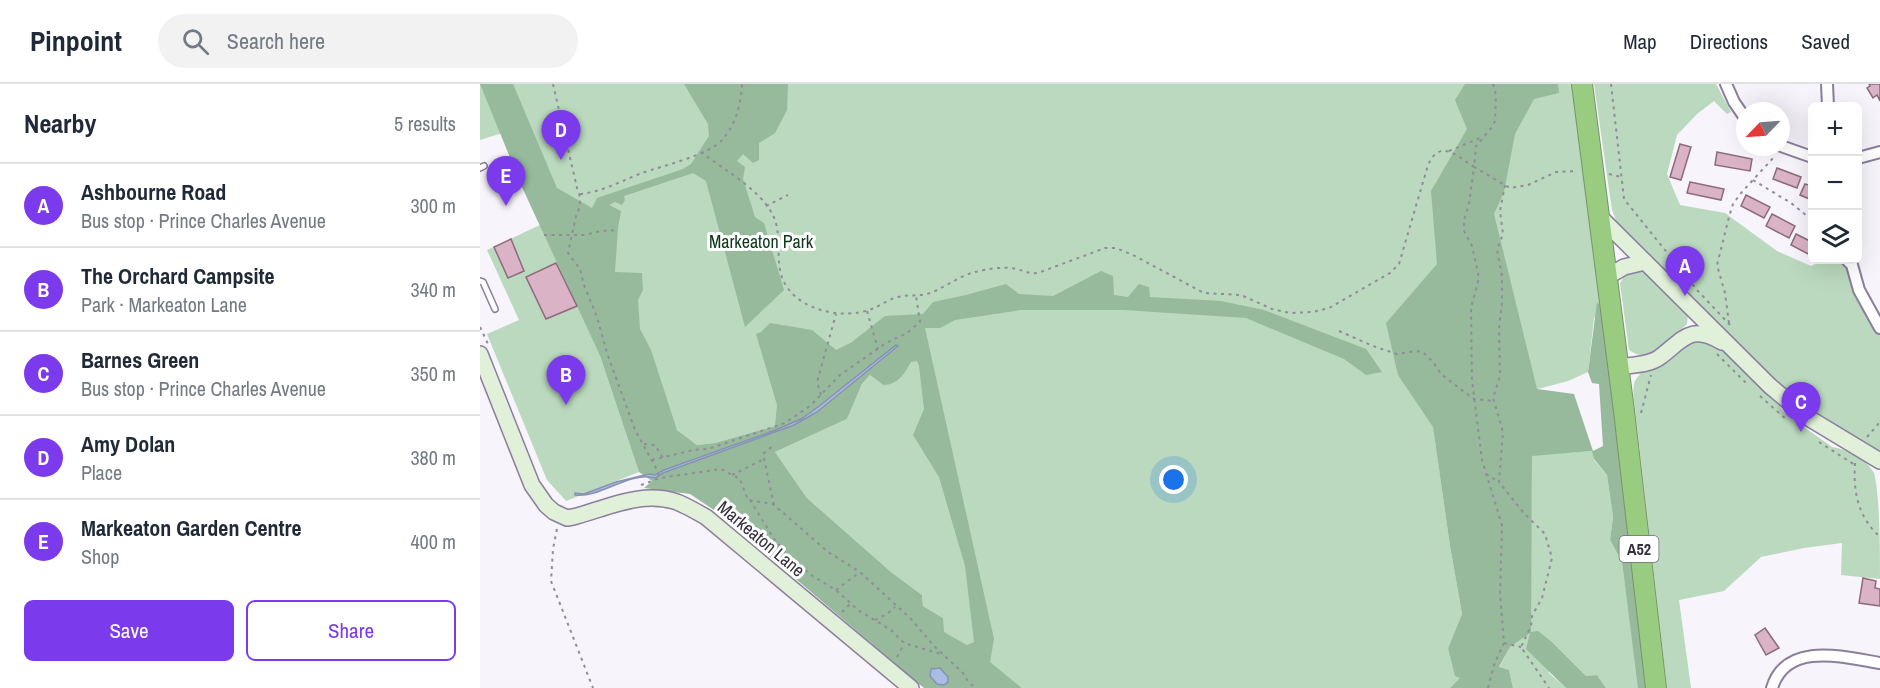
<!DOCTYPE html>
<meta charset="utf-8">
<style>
:root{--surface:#fff;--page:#f2f2f3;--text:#1f2937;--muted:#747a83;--line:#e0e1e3;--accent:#7c3aed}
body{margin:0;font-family:"Archivo Narrow",sans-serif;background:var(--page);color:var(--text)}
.controls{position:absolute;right:18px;top:18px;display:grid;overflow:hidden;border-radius:9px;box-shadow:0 6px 24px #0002}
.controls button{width:54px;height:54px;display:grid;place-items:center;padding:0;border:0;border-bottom:2px solid var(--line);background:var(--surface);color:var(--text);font:30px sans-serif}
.compass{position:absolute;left:1256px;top:18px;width:54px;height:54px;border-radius:50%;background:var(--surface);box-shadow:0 6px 24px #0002;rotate:245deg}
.you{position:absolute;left:694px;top:396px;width:21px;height:21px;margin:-15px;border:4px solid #fff;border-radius:50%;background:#1a73e8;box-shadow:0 0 0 9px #1a73e833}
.badge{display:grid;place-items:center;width:39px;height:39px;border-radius:50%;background:var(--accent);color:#fff;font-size:20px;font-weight:700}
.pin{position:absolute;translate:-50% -50px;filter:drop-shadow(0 2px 3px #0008)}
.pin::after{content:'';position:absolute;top:32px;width:21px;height:18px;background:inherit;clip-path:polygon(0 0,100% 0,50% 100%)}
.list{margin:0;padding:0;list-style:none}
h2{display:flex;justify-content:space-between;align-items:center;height:78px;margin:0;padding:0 24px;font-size:26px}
h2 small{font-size:20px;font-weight:400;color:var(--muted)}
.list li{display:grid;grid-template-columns:39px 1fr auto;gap:18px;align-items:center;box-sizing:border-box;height:84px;padding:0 24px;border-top:2px solid var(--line)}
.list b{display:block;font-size:22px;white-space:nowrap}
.list p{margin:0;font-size:20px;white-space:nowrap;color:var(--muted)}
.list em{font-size:20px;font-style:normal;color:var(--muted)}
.actions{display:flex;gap:12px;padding:18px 24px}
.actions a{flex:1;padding:14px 0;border:2px solid var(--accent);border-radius:9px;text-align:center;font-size:21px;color:var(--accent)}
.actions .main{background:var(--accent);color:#fff}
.icon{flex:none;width:33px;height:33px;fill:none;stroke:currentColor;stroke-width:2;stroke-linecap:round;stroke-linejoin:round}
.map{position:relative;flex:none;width:1400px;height:604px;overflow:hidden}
header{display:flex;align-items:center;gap:36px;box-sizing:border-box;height:84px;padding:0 30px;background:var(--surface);border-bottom:2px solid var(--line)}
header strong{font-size:28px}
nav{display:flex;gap:33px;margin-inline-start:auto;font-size:21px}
.search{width:420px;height:54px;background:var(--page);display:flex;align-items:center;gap:15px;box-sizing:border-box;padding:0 21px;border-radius:33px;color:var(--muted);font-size:22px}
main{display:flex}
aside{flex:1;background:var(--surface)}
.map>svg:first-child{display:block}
</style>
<header>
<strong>Pinpoint</strong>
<div class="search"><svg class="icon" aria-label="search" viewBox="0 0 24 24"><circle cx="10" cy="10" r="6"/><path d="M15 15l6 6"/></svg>Search here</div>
<nav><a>Map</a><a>Directions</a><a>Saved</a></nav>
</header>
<main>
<aside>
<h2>Nearby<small>5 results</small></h2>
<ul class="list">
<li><span class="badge">A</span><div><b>Ashbourne Road</b><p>Bus stop · Prince Charles Avenue</p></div><em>300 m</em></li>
<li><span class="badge">B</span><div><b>The Orchard Campsite</b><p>Park · Markeaton Lane</p></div><em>340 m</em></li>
<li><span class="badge">C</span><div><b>Barnes Green</b><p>Bus stop · Prince Charles Avenue</p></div><em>350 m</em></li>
<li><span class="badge">D</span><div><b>Amy Dolan</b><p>Place</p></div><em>380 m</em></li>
<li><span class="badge">E</span><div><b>Markeaton Garden Centre</b><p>Shop</p></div><em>400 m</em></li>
</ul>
<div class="actions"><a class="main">Save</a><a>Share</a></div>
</aside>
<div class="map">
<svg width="1400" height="604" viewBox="0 0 1400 604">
<rect width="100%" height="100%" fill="#f7f4fb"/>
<g fill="#bad9be">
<path d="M0,0H1096L1122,224L1114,234L1108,288L1088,297L1036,311L928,305L953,342L970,462L982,530L968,564L981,594L970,604H542L487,561L463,548V534L443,522L442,511L411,488L327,414L295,368L367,335L382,300L390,291L403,301L430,278L344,304L295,342L235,359L217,361L197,346L36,45L0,56Z"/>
<path d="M1114,0H1236L1251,28L1247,30L1234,17L1217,30L1197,51L1187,90L1200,121L1245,129L1297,167L1331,182C1342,177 1350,174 1362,176L1366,182L1376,214L1400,250V366L1389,364L1364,349L1302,305L1152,157L1137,139L1132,126Z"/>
<path d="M60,141L120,272L159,388L86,417L67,396L7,250L39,236L7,166Z"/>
<path d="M1153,187H1166L1208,230L1207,240C1191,254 1172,283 1149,266L1140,199L1144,193Z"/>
<path d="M1214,255L1240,261L1296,317L1303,328L1352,363C1366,365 1387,375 1394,389C1400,411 1400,469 1400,495L1361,491L1362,459L1324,464L1281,473L1244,507L1199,516L1211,604H1187L1156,333C1155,322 1152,310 1154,300C1157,285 1201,263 1214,255Z"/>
<path d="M1113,367L1114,376L1127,391L1133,433L1130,456L1142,478L1159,604H1126L1117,591L1106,592L1072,558L1069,589L1086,604H1033L1029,586L1019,584L1030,563L1050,548L1052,371Z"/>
</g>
<g fill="#96ba9b" fill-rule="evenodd">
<path d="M0,0H33L77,104L112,124L117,114L203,85L211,80L229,52L228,40L204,0H308L307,26L295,49L279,59V76L273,79L263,70L257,77L265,83L263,95L275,133L284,139L304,206L265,243L226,97L213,89L144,112L145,116L142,121L135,118L129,121L141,127L138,144L135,188L162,189L163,206L158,216L160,245L171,266L197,346L217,361L235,359L295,342L297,321L276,250L281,248L290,239L332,246L356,266L372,258L405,232L443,230L453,218L486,211L526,200L539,210L573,212L621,187L633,192L634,211L648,213L659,200L669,203L670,213L741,217L784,226L886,265L902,288L886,291L864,275L766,234L644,226H541L475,236L460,244H445L514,555L510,578L542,604H444L237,428L210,410L164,404L172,397L159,388L120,272L42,103ZM437,277L439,282L444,325L433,351L459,393L485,482L494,558L487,561L464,548L463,534L443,522L442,511L411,488L327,414L295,368L367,335L382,300L390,291L403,301C418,301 424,290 431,278Z"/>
<path d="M985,0H1078L1079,9L1054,15L1035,50L1024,108L1014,130L1057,305L1094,310L1113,367L1123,362L1119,300L1112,299L1108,288L1117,218L1122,224L1168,604H1158L1142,478L1130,456L1133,433L1127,391L1114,375L1112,367L1052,372L1051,548L1058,547L1072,558L1106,592L1117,591L1126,604H1086L1046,565L1050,549L1030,563L1019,583L1029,586L1033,604H970L980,594L975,592L968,564L982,530L970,462L953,343L918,291L906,239L957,180L951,107L987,45L975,16Z"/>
</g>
<g fill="#a9bce3" stroke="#8692b1" stroke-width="1.5">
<path d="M416,261L418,262L337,328L314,341L183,389L175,394C148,387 122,414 95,411V409L104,410L136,398L169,390L175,391L184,386L293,347L321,335L338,323Z"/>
<path d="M460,584L468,593V598L464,601L457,600L450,592L451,585Z"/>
</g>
<g fill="#dab4c6" stroke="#8c6a7a" stroke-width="1.5">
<path d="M1389,0H1400V17L1397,11L1393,14L1387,4L1390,2Z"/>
<path d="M1200,60L1211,63L1201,96L1190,93Z"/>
<path d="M1237,68L1272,75L1270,87L1235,81Z"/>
<path d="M1297,84L1321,93L1317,104L1293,95Z"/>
<path d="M1210,98L1244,105L1241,116L1207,109Z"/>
<path d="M1325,100L1332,102V116L1320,111Z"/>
<path d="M1266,111L1290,123L1284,134L1261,122Z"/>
<path d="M1292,130L1315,142L1309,154L1286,142Z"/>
<path d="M1316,150L1332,158V172L1311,161Z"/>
<path d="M31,155L44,187L28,194L14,163Z"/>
<path d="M76,179L97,222L66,235L46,193Z"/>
<path d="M1383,494L1396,497L1395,504L1400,505V522L1379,519Z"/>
<path d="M1285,544L1299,564L1286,571L1275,551Z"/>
</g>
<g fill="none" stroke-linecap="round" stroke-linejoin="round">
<defs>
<g id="lane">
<path d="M0,84L4,82"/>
<path d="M0,197L3,198L15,225"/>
</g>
<g id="street">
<path d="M1246,0L1254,18L1265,34"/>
<path d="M1347,0L1348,22"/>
<path d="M1301,62L1332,73"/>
<path d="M1378,74L1400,68"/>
<path d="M1367,176L1372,181L1379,206L1400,244"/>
<path d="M1292,604C1306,557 1364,573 1400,579"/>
</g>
<g id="secondary">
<path d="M1120,133L1290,302L1327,333L1400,377"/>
<path d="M1127,193L1144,183L1165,178"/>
<path d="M0,270L52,401L66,421L74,428L87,434L93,433C127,424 162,406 197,418C207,422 217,428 226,433L431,604"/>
<path d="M1139,283C1151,281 1170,281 1180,273C1203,256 1210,239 1242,258"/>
</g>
<path id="highway" d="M1102,0L1144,327L1176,604"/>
</defs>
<use href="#lane" stroke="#8b7e9e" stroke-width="8"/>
<use href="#street" stroke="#8b7e9e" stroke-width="14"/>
<use href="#secondary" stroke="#8b7e9e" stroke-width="18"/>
<use href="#highway" stroke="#769569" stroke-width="22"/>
<g stroke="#918d97" stroke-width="2" stroke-dasharray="3 4.5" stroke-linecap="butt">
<path d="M73,0L97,104C101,111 101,124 96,132L88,169L100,185L104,201L117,233L127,269L155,346L175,382L180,394"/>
<path d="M1131,0L1144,115L1217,206L1251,242"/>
<path d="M969,67L1000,54"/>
<path d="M221,68C245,87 292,111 297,144C300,160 296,183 304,198C319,227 361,235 389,226C399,223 408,215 418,213C429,210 439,213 450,209C466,203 479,192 495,188C507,185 524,182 536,185C545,187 549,190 558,189L625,164H636L653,171L724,209L761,211L792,225L810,229L833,228L849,224L910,189L919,180L948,81C960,54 977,72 994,83L996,62L1012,43L1015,37L1016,11L1013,0"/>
<path d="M1129,90L1141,93"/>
<path d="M1273,96L1311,119L1327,132L1332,134"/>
<path d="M1025,101L1020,127L1023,150L1017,166L1022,192V218L1019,245L1020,292L1013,314L1023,348L1019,398L1042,427L1065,450L1072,474L1062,514L1052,532L1051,542L1041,563L1069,604"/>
<path d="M100,110C122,108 141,97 162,89C182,82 229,71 242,56C256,40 261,20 262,0"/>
<path d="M286,122L308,111"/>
<path d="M64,151H104L121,147L138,146"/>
<path d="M387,227L398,265"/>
<path d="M1249,239L1245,209L1237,181L1249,133L1253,120L1261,109L1295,72"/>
<path d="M0,243L8,260"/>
<path d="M859,247L893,262L917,270L935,267L943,268L954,279L961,290L975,301L994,315L1014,317"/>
<path d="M1237,270L1267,300"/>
<path d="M341,311L337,298L356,230"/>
<path d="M1280,312L1307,336"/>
<path d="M1161,329L1171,291"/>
<path d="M1387,353L1400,338"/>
<path d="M1339,358L1375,381"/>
<path d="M164,360L175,361L183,374"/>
<path d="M172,376L213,366L228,365L305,339L330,322L360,291L406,259L427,249L440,238L436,212"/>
<path d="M1375,379C1373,408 1378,433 1400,453"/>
<path d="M1006,390L1019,398"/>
<path d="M252,391L284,375"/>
<path d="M161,401L180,394L241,385L260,395L268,416L293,420L348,468L380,488L431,535L454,562L483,589L489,599L497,604"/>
<path d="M270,416L294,455L311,475L334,493L356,506L378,526L411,546L424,559L464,571"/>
<path d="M294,421L283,370L294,361"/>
<path d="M77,445L73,465L71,497L113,604"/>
<path d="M286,465L294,455"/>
<path d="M356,506L380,488"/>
<path d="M362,528L371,519"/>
<path d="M395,536L407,530L415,523"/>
<path d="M1024,559L1041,563"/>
<path d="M417,573L424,560"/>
<path d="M1008,604L1014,581L1024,559L1020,510L1022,441L1002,376L992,296L991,224L999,194L992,162L984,147V136L989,120L994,83L1030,104L1048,101L1076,88L1097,87"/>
</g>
<use href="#lane" stroke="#fff" stroke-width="5"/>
<use href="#street" stroke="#fff" stroke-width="10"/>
<use href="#secondary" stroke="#e0f0d9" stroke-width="15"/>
<use href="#highway" stroke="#99cc80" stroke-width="20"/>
</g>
<g text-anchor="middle" stroke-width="6" stroke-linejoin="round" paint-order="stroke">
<rect fill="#fff" stroke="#726d77" stroke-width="1.5" x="1139.5" y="452" width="39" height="26" rx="4.5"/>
<g font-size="16" font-weight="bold" fill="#352f3d">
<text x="1159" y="471">A52</text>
</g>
<g font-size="18" fill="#0d3719" stroke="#fff">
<text x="281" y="164">Markeaton Park</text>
</g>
<g font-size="18" fill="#352f3d" stroke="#fff">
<text transform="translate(281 455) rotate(40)" y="6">Markeaton Lane</text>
</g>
</g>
</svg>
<div class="controls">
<button>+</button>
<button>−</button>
<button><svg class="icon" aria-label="layers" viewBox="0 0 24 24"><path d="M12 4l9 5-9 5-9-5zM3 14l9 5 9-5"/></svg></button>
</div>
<svg class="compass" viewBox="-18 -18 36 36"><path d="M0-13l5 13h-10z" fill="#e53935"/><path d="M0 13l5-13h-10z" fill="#747a83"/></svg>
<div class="you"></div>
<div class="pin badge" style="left:1205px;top:212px">A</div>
<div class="pin badge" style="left:86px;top:321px">B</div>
<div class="pin badge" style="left:1321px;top:348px">C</div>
<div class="pin badge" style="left:81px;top:76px">D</div>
<div class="pin badge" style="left:26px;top:122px">E</div>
</div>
</main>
